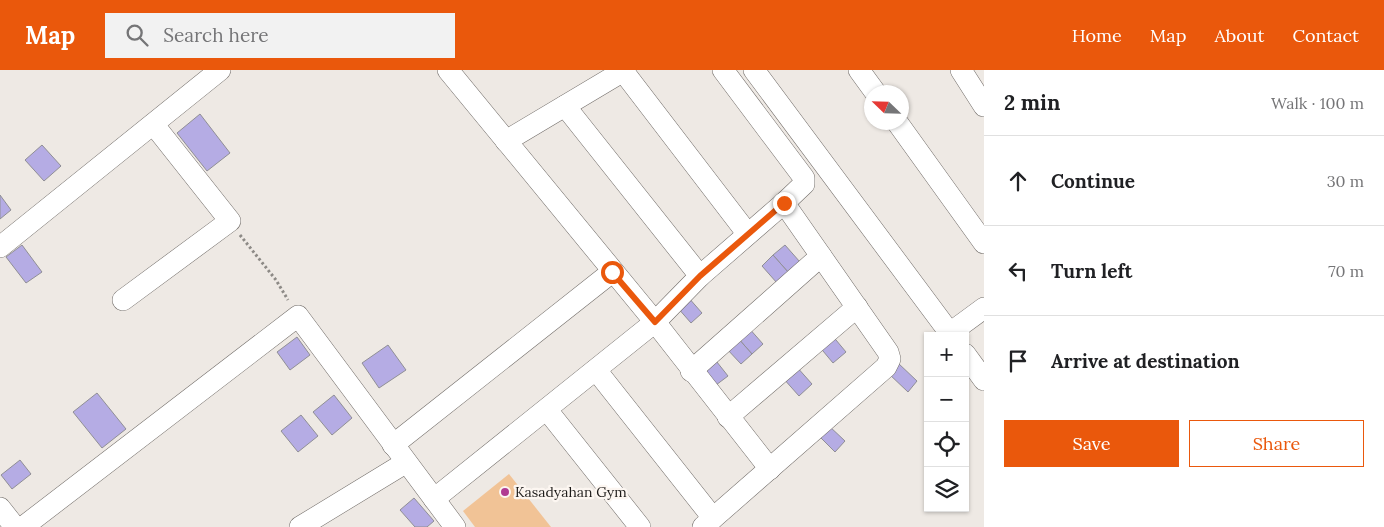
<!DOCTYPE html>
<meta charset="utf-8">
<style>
:root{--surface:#fff;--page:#f2f2f2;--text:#202124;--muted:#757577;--line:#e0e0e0;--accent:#ea580c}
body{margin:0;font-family:Lora,serif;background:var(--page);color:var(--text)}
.controls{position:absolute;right:15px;bottom:15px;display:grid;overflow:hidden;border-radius:0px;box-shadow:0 1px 4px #0004}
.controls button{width:45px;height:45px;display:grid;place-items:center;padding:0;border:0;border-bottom:1px solid var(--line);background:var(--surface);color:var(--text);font:25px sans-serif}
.compass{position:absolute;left:864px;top:15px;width:45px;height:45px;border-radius:50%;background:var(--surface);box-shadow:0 1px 4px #0004;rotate:293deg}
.stop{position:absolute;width:15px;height:15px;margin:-11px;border:4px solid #ea580c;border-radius:50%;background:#fff}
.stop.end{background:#ea580c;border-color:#fff;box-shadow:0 1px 5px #0008}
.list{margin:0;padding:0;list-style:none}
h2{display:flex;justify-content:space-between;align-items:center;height:65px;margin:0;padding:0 20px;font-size:21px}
h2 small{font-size:16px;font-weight:400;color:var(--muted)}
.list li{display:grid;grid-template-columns:32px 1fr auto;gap:15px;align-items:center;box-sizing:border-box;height:90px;padding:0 20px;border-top:1px solid var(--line)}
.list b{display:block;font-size:19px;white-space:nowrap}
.list em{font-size:16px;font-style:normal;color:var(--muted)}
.actions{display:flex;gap:10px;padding:15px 20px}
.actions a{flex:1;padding:11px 0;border:1px solid var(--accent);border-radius:0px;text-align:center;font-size:18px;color:var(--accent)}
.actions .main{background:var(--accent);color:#fff}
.icon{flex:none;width:28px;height:28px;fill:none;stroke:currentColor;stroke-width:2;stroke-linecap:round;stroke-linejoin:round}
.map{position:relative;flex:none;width:984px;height:457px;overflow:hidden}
header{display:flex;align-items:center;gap:30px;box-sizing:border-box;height:70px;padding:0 25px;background:var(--accent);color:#fff}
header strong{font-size:24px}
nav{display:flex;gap:28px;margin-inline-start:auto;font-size:18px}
.search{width:350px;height:45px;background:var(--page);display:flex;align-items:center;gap:12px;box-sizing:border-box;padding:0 18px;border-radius:0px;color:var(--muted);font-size:19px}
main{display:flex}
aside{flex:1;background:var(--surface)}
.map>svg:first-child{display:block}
</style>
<header>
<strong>Map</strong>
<div class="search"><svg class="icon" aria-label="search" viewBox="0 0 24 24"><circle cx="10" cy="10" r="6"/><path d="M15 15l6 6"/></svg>Search here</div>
<nav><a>Home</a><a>Map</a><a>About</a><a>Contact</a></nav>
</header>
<main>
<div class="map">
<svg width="984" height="457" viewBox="0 0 984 457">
<rect width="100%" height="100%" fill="#eee9e4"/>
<path fill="#f1c396" d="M509,404L551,457H475L463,441Z"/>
<g fill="#b5ace4" stroke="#908f95">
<path d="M200,44L230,83L207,101L177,63Z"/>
<path d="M42,75L61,96L44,111L25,90Z"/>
<path d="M0,125L11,140L0,149Z"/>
<path d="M22,175L42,202L26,213L6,187Z"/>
<path d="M785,175L800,192L788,202L773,185Z"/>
<path d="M773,185L788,202L777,213L762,196Z"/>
<path d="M688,227L702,243L691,253L677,237Z"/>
<path d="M748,257L763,274L752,284L737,267Z"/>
<path d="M831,264L846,282L833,293L818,275Z"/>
<path d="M297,267L310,285L290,300L277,282Z"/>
<path d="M737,267L752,284L741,294L726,278Z"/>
<path d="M388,275L406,300L379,318L362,293Z"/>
<path d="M713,287L728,306L716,315L701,297Z"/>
<path d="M898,293L917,311L908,322L888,303Z"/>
<path d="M796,296L812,314L799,326L783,308Z"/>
<path d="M97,323L126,359L102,378L73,342Z"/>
<path d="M334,325L352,348L332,365L313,342Z"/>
<path d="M301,345L318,366L298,382L281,361Z"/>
<path d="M828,355L845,371L835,382L818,365Z"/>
<path d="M20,390L31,404L12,419L1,405Z"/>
<path d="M414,428L434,451L427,457H415L400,440Z"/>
</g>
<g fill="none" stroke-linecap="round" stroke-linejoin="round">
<defs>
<g id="minor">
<path d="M448,0L655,252L770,399"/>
<path d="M723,0L804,108V114L784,133"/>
<path d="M754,0L952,266"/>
<path d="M859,0L875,22"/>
<path d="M961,0L984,36"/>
<path d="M623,1L747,163"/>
<path d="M565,36L700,206"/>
<path d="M897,52L984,173"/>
<path d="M506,71L625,0"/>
<path d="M0,177L220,0"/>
<path d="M123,230L230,151L154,55"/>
<path d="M950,263L984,238"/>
<path d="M965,284L984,310"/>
<path d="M596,300L713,448"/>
<path d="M691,301L821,186"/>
<path d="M547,340L640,457"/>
<path d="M728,347L857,237"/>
<path d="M393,375L612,202"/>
<path d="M434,429L655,252L700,206L784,133L888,282L890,289L886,297L703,457"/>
<path d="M0,438L15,457"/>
<path d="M23,457L298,246L455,457"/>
<path d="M300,457L405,393"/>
</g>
</defs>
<use href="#minor" stroke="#716c68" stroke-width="22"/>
<path stroke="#8d8a86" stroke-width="3" stroke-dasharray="2.5 2.5" stroke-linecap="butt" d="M240,165L276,210L288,230"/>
<use href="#minor" stroke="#fff" stroke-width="21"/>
</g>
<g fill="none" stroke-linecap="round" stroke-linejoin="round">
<path stroke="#ea580c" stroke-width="6" d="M612,202L655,252L700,206L784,133"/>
</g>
<circle fill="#b03a91" stroke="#fcf6f1" stroke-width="2" cx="505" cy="422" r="5"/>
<g text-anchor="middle" stroke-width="4.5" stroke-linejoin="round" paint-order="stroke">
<g font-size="14" fill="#1d1b19" stroke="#fcf6f1" text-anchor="start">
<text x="515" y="427">Kasadyahan Gym</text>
</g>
</g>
</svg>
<div class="controls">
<button>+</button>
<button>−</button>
<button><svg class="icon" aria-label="locate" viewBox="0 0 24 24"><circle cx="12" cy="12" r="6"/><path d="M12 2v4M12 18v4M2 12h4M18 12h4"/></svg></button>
<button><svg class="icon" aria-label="layers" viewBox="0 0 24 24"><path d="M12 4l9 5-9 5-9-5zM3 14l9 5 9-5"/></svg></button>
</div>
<svg class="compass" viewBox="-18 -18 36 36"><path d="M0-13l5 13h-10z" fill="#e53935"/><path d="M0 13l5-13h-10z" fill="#757577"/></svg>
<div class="stop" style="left:612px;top:202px"></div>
<div class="stop end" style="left:784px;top:133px"></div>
</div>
<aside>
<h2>2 min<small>Walk · 100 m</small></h2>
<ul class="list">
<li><svg class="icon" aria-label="ahead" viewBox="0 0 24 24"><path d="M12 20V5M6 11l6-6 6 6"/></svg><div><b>Continue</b></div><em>30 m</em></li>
<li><svg class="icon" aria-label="left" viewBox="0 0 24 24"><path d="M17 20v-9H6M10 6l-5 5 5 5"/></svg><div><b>Turn left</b></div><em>70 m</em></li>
<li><svg class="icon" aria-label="arrive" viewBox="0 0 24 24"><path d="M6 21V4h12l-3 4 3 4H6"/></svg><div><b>Arrive at destination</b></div></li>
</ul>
<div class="actions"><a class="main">Save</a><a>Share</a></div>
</aside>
</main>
